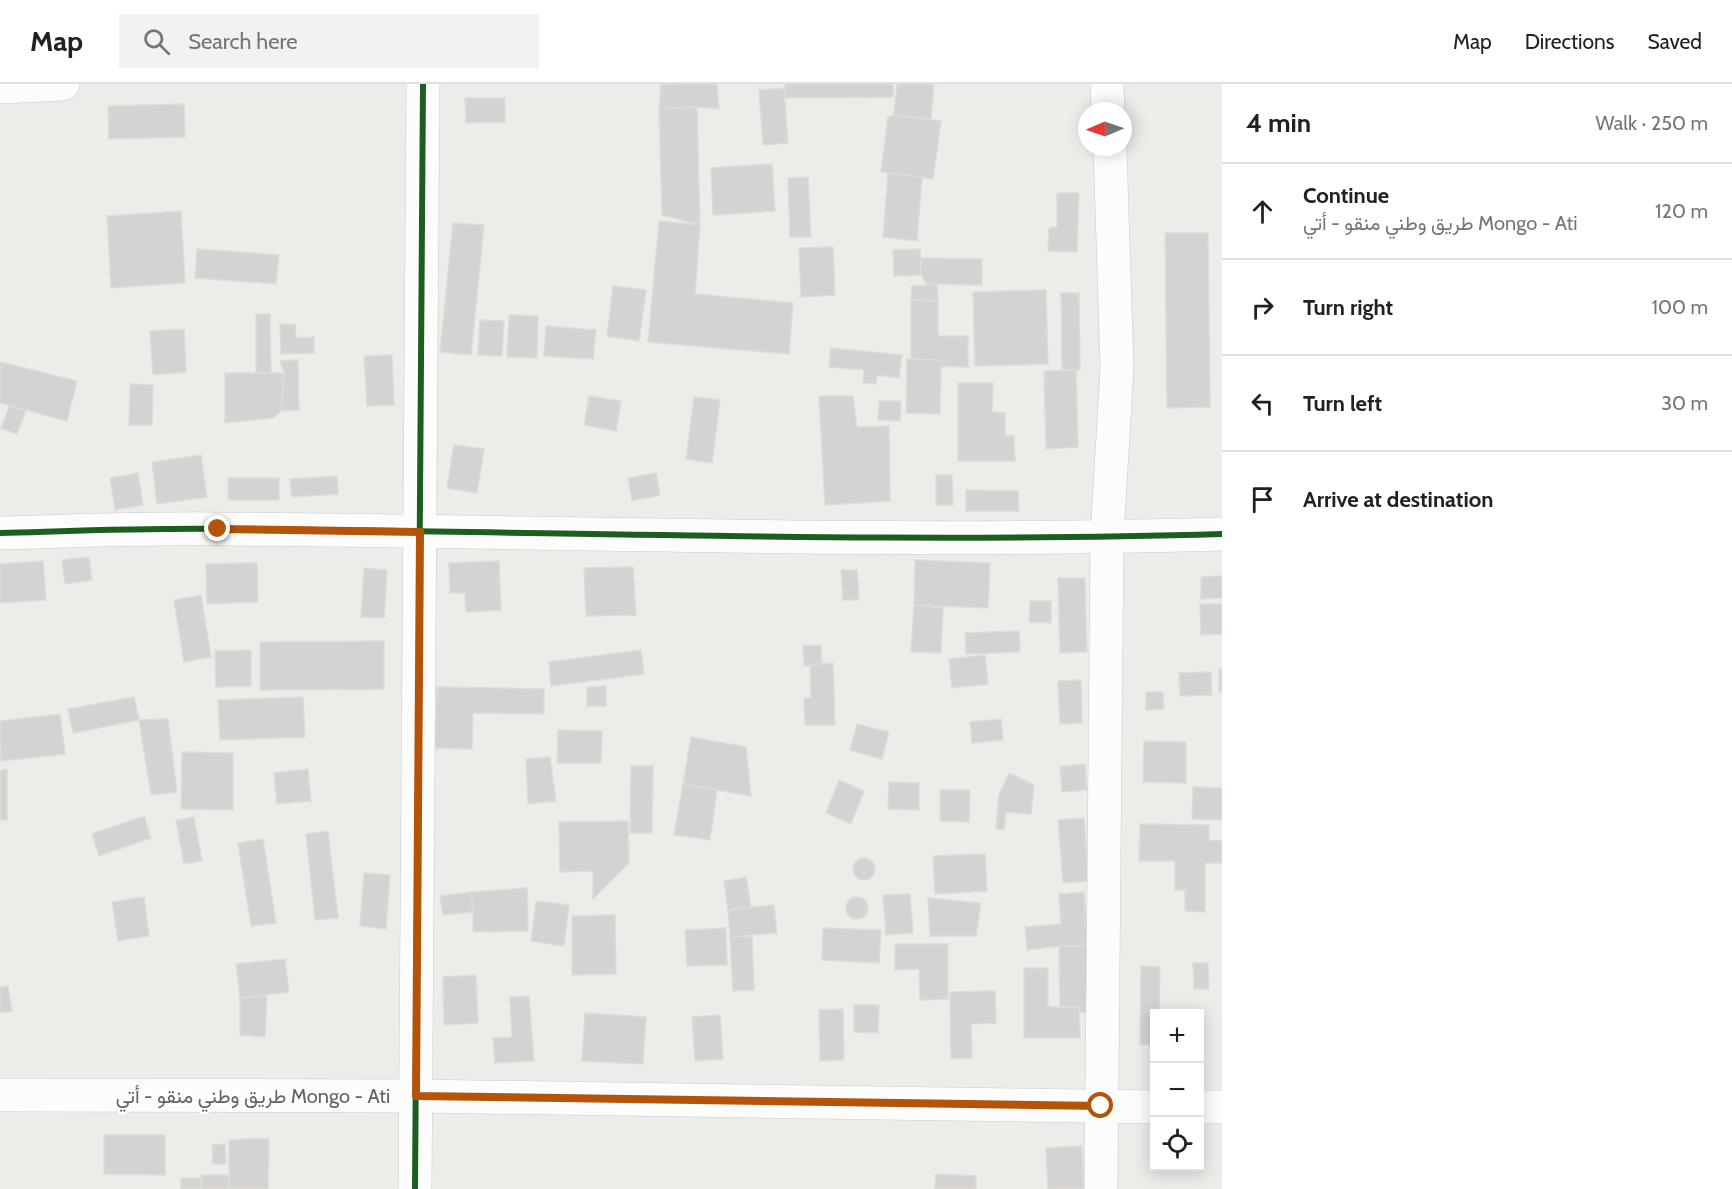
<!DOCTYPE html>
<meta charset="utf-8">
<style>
:root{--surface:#fff;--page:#f2f2f2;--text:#202124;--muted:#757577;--line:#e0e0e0}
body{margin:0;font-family:Cabin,Vazirmatn,sans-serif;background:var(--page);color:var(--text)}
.controls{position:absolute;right:18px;bottom:18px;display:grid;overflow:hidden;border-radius:0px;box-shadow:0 3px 15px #0003}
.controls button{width:54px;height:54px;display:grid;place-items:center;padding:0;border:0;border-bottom:2px solid var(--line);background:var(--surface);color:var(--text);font:30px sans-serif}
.compass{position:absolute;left:1078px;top:18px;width:54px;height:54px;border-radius:50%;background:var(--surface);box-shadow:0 3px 15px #0003;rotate:268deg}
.stop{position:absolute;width:18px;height:18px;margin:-14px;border:4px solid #b45309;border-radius:50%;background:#fff}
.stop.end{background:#b45309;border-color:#fff;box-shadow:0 2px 6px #0008}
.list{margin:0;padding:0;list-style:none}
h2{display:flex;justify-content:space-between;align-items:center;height:78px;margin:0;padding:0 24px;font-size:26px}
h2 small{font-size:20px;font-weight:400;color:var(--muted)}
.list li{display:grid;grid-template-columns:39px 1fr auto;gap:18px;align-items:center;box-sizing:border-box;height:96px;padding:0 24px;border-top:2px solid var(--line)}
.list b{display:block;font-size:22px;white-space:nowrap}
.list p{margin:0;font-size:20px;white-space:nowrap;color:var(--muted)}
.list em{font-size:20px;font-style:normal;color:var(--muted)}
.icon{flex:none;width:33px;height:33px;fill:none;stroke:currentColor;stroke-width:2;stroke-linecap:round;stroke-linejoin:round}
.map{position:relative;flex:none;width:1222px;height:1105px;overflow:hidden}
header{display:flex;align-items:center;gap:36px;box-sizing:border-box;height:84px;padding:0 30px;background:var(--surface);border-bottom:2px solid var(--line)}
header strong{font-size:28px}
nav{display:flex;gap:33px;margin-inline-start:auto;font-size:21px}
.search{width:420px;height:54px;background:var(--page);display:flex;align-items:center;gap:15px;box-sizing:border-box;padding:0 21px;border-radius:0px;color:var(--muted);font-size:22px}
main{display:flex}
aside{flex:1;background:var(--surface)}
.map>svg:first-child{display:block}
</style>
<header>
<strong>Map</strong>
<div class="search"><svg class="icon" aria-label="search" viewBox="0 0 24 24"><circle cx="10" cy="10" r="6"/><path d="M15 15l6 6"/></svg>Search here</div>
<nav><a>Map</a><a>Directions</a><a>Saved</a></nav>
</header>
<main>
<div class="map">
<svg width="1222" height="1105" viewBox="0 0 1222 1105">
<rect width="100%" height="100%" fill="#eeece9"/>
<g fill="#d5d3d1" stroke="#dedcd8" stroke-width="1.5">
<path d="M681,0H717L719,25L697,23L659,25L661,1Z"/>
<path d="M784,0H893V13L785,14Z"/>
<path d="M897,0H934L931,35L894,31Z"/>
<path d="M784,4L788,59L763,61L759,6Z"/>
<path d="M465,14H505V38L466,39Z"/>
<path d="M184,20L185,53L109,55L108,22Z"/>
<path d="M697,23L700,141L662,131L659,25Z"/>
<path d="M894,31L941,37L933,95L881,88L888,33Z"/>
<path d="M772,80L775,127L713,131L711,84Z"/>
<path d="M888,89L922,93L917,157L883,153Z"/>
<path d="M808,93L811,153H790L788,94Z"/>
<path d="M1057,109H1079L1077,168L1048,167L1049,144L1057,143Z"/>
<path d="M181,127L185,199L111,204L107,132Z"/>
<path d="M659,137L700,141L695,210L793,219L789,270L648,258Z"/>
<path d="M453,139L484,141L471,271L440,268Z"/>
<path d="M1165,149H1208L1210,323L1167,324Z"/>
<path d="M833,163L835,211L801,213L799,164Z"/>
<path d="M197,165L279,171L276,200L195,194Z"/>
<path d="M920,165L921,191L894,192L893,166Z"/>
<path d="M921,174L982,175V201L927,200L921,191Z"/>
<path d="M937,200L938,217L911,216L912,202Z"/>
<path d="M613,202L646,206L639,257L607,252Z"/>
<path d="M1046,206L1048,280L975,282L973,208Z"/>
<path d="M1061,209H1079L1080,286H1062Z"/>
<path d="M911,216L938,217V252H968V283L917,282L911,272Z"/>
<path d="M256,230H270L271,289H256Z"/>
<path d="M509,231L538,232L537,274L507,273Z"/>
<path d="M480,236L504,237L502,272L478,271Z"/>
<path d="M280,240H295L296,254L314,253V269L281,270Z"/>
<path d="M546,242L596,246L593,275L544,272Z"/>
<path d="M184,245L186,288L153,291L150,247Z"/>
<path d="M831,264L902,271L899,294L877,291L876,300L863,299L864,286L829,283Z"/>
<path d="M392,271L394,321L367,322L364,272Z"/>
<path d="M907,275L941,276L940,330L906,329Z"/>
<path d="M298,276L299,326L281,327L284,289L280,277Z"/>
<path d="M0,278L77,297L67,337L0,319Z"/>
<path d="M1076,286L1078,363L1046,365L1044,287Z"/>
<path d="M225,289H284L281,327L273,334L225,339Z"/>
<path d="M958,299H993L992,328L1005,329V351L1014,352L1015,377H958Z"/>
<path d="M130,300L153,301L152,341H129Z"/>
<path d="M589,312L621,317L616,347L584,341Z"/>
<path d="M819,312H853L857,343L889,342L890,417L825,421Z"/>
<path d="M694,313L720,316L712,379L686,375Z"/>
<path d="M879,317H901L900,337L878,336Z"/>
<path d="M10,321L26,327L17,350L1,344Z"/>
<path d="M454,361L484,365L477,409L447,404Z"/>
<path d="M201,371L207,413L157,420L152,378Z"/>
<path d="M138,389L143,421L115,426L110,394Z"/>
<path d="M656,389L660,411L632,417L628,394Z"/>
<path d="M936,391H952L953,421H936Z"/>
<path d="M337,392L338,410L292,413L290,395Z"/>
<rect x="228" y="394" width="51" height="22"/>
<path d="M966,406L1018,407L1019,427H966Z"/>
<path d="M89,473L92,496L65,500L62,476Z"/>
<path d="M915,476L990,479L988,524L914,521Z"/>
<path d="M43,477L46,516L0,519V480Z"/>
<path d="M499,477L501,526L466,528L465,509H450L449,479Z"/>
<path d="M257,479L258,518L207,520L206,480Z"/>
<path d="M633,483L636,531L586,532L584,484Z"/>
<path d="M364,484L387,486L384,534L361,533Z"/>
<path d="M841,486H857L859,516H843Z"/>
<path d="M1222,492V514L1201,515V493Z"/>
<path d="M1058,494H1085L1087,568L1060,569Z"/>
<path d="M201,511L211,573L184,578L174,516Z"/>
<path d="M1030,517H1051V539L1029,538Z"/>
<path d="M1200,520H1222V550L1201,551Z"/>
<path d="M914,521L943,524L941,569L911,568Z"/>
<path d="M1019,547L1020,568L966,570L965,549Z"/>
<path d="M384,557V605L260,606V558Z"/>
<path d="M821,561L822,580L804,582L803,562Z"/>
<path d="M251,566V602L216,603L215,567Z"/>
<path d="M641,566L644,590L551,602L549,578Z"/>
<path d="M985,571L988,600L952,604L949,575Z"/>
<path d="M833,579L835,641H805L804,614H811L810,581Z"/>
<path d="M1219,585H1222V607L1219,608Z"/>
<path d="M1211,588L1212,611L1180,612L1179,589Z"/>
<path d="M1081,596L1082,639L1060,640L1058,597Z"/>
<path d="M606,602V622H587V603Z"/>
<path d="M437,603L544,605V630L473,629L472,665L435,664Z"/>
<path d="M1146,608H1163L1164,625L1146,626Z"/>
<path d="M134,613L139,636L73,649L68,625Z"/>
<path d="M303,613L305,653L220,656L218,616Z"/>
<path d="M60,630L65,670L1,677L0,637Z"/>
<path d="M168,635L177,708L151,711L139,636Z"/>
<path d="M1001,635L1003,656L972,659L970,638Z"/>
<path d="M857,640L889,648L882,675L850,666Z"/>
<path d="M558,646L602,647L601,679H557Z"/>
<path d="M691,653L746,663L751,712L683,700Z"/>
<path d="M1144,657L1186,658V699L1143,698Z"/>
<path d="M182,668L233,669V726L181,725Z"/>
<path d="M550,673L556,717L528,720L526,675Z"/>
<path d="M1085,680L1087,706L1062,708L1060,683Z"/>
<path d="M631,682H653L652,749H630Z"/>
<path d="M7,685V736H0V687Z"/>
<path d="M308,685L311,717L277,720L274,689Z"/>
<path d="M1009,689L1034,701L1031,730L1006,728L1004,746L996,745L999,711Z"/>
<path d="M839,696L864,707L851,740L826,729Z"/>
<path d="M889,698L919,699V726L888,725Z"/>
<path d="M683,700L717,706L710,756L674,751Z"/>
<path d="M1193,703L1222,704V736L1192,735Z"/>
<path d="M940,706H970L969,738L940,737Z"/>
<path d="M144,732L151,754L99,772L92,750Z"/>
<path d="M194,733L202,777L184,780L176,736Z"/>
<path d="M1084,734L1089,797L1063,799L1058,736Z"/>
<path d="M628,737L629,779L593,815V787L560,788L559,738Z"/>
<path d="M1140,740L1209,741V756L1222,757V779H1205V828L1185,827V806H1175V777H1139Z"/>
<path d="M328,747L338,834L315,836L306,750Z"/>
<path d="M263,755L276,839L251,842L238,759Z"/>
<path d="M985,770L987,807L935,810L933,772Z"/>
<circle cx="864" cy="785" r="11"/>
<path d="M364,789L390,791L386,845L360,842Z"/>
<path d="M746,793L751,824L728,826L724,797Z"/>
<path d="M527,804L528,847L473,848V828L471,808Z"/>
<path d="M471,808L473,828L443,831L440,812Z"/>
<path d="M1084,808L1088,862H1059L1027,866L1025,843L1061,840L1059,810Z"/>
<path d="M910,810L913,849L886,851L883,811Z"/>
<path d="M144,813L149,852L118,857L112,818Z"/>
<circle cx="857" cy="824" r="11"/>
<path d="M928,814L981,819L976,852H930Z"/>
<path d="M536,817L569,821L564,862L531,857Z"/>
<path d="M774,821L777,849L730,853L728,826Z"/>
<path d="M615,831L616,890L572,891V832Z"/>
<path d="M726,844L727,881L687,882L685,846Z"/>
<path d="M823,844L881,846L879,879L822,876Z"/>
<path d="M752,852L754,906L733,907L730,853Z"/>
<path d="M895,860H948V915L920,916L919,885L895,886Z"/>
<path d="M1059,862H1088L1089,928L1060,929Z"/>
<path d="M285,875L289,908L240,914L236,880Z"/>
<path d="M1193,879H1208L1209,905H1194Z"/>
<path d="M1141,882L1160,883L1159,930H1154V960L1140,961Z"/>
<path d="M1024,884H1048V923H1079L1080,954H1024Z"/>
<path d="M476,891L478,939L444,941L443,893Z"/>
<path d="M8,902L12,927L0,929V903Z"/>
<path d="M995,907L996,939L971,940L972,974L951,975L950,908Z"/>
<path d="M267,911L265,953L240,951V914Z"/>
<path d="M529,912L534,977L495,979L493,954L512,953L510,913Z"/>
<path d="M854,921H879L878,949L854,948Z"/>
<path d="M843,925L844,976L820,977L819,926Z"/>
<path d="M585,929L646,933L643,980L582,977Z"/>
<path d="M720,931L723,975L695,977L692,933Z"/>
<path d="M104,1051H165V1091L104,1090Z"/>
<path d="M269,1054L268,1105H229V1056Z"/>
<path d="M225,1060L226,1080H213L212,1061Z"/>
<path d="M1082,1062L1084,1105H1048L1046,1064Z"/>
<path d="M936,1090L976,1092V1105H935Z"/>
<path d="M202,1091H229L228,1105H201Z"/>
<rect x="181" y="1094" width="20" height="11"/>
</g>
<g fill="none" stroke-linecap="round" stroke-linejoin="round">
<defs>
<g id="minor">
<path d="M1107,0L1108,27"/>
<path d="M0,3L63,0"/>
<path d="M0,449C74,447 147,444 221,445C555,447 888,460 1222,450"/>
<path d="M415,1105L423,0"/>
<path d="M1101,1105L1107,453L1117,284L1110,63"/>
</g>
<g id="secondary">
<path d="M0,1011L416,1012L1154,1023"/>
<path d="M1200,1023H1222"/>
</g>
</defs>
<use href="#minor" stroke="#c9c9ca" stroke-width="34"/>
<use href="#secondary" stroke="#cacacb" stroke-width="34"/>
<use href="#minor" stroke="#fcfcfc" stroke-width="33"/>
<use href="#secondary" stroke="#fcfcfc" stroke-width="33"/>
<defs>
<g id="cycleway">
<path d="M0,449C74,447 147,444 221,445C555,447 888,460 1222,450"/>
<path d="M415,1105L423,0"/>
</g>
</defs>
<use href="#cycleway" stroke="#fff" stroke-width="10"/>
<use href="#cycleway" stroke="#1b5e20" stroke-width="6"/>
</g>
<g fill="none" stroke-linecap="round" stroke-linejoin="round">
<path stroke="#b45309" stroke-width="8" d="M218,445L420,448L416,1012L1101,1022"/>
</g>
<g text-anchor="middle" stroke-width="4.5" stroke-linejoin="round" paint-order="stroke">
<g font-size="20" fill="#5d6367" stroke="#fff">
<text x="253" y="1019">طريق وطني منقو - أتي Mongo - Ati</text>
</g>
</g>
</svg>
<div class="controls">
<button>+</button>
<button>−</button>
<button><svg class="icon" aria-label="locate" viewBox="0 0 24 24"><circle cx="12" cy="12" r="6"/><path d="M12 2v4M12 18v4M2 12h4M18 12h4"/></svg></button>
</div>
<svg class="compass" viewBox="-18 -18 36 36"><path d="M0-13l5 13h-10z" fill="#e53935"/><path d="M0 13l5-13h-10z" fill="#757577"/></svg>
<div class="stop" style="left:1101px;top:1022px"></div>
<div class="stop end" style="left:218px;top:445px"></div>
</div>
<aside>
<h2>4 min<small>Walk · 250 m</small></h2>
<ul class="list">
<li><svg class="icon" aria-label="ahead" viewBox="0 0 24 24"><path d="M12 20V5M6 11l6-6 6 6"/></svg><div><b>Continue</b><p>طريق وطني منقو - أتي Mongo - Ati</p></div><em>120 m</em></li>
<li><svg class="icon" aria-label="right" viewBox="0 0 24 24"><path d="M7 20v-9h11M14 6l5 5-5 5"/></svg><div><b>Turn right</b></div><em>100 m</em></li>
<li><svg class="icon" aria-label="left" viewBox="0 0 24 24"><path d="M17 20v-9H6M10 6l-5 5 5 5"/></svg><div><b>Turn left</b></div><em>30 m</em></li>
<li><svg class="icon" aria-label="arrive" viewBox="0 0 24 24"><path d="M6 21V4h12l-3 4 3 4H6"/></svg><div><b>Arrive at destination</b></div></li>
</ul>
</aside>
</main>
